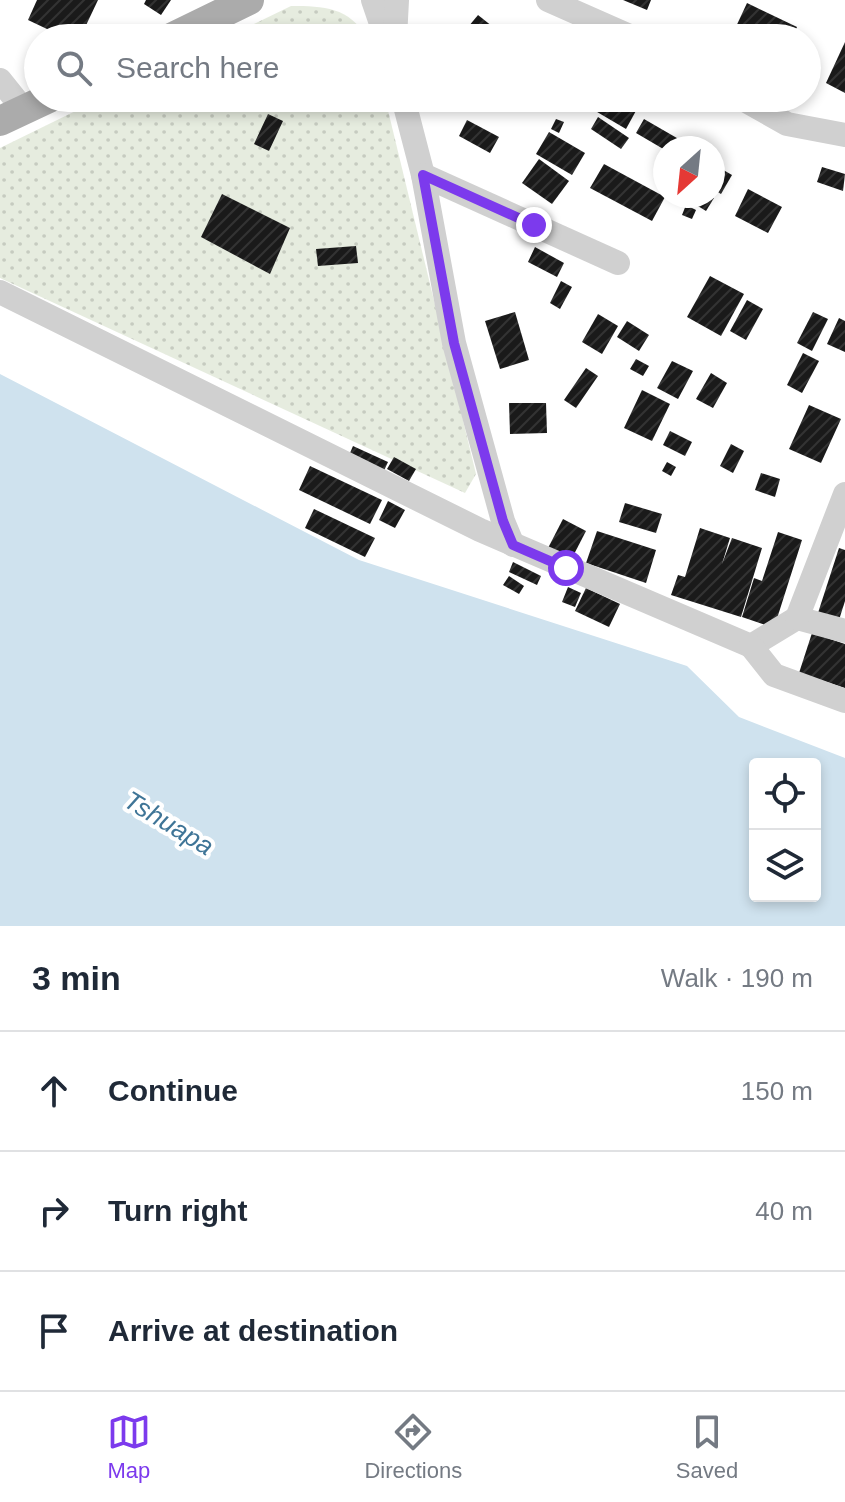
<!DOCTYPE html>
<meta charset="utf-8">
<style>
:root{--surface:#fff;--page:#f2f2f3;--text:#1f2937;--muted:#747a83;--line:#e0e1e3;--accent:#7c3aed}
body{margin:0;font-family:Arial,sans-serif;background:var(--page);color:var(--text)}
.controls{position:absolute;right:24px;bottom:24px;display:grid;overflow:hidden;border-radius:8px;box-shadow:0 4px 12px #0003}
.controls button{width:72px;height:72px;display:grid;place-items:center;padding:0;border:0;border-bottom:2px solid var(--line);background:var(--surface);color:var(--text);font:40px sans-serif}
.compass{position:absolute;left:653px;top:136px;width:72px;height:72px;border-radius:50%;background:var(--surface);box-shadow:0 4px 12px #0003;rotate:207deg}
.stop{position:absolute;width:24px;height:24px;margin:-18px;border:6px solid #7c3aed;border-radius:50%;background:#fff}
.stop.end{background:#7c3aed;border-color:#fff;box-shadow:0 2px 8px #0008}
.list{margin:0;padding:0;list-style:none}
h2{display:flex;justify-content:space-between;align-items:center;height:104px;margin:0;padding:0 32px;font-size:34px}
h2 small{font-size:26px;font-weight:400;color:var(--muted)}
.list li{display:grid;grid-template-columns:52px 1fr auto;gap:24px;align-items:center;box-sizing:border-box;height:120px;padding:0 32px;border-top:2px solid var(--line)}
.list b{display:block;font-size:30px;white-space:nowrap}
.list em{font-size:26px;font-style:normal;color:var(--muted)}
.icon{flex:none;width:44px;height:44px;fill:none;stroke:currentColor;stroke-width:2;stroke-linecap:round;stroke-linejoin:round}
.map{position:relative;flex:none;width:845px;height:926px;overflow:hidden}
.search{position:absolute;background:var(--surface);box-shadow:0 4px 12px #0003;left:24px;right:24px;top:24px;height:88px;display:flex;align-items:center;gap:20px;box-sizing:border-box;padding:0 28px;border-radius:44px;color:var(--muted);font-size:30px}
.sheet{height:464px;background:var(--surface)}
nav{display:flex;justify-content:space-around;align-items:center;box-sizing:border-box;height:112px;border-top:2px solid var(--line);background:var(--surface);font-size:22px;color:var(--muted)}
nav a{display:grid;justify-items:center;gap:4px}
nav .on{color:var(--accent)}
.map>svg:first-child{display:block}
</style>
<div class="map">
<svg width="845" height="926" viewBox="0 0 845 926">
<defs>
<pattern id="park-dots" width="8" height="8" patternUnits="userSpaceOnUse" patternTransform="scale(2)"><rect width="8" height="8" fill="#e6ecdf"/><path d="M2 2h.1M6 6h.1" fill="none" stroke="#c6cbc0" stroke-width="1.8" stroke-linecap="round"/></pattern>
<pattern id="building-hatch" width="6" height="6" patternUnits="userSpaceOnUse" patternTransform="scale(2)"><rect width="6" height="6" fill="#1a1a1a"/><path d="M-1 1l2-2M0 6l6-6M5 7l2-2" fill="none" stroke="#333"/></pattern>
</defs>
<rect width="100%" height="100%" fill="#fff"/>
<g fill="url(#park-dots)">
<path d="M291,6C324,6 349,7 367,38H225Z"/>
<path d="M102,98H385L476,474L465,493L0,278V148Z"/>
</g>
<path fill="#cfe2ee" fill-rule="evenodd" d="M0,374L359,560L687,666L739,717L845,758V926H0ZM755,764H815V896H755Z"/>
<g fill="url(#building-hatch)">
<path d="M37,0H98L80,38H66L28,20Z"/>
<path d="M146,0H171L161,15L144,4Z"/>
<path d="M623,0H651L647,10Z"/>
<path d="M747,3L797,27L792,38H750L734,31Z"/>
<path d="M478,15L507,38H459Z"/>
<path d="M845,42V93L826,83Z"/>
<path d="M599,98H643L626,129L592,109Z"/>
<path d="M268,114L283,121L269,151L254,144Z"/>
<path d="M598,117L629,138L621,149L591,129Z"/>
<path d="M556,119L564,122L559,133L551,129Z"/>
<path d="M644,119L689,145L688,148H665V150L636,133Z"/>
<path d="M467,120L499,137L490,153L459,136Z"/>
<path d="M549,132L585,153L572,175L536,154Z"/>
<path d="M539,159L569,181L552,204L522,183Z"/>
<path d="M604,164L665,197L652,221L590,188Z"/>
<path d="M713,164L732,175L721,194L713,189Z"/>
<path d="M822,167L845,174L843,191L817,182Z"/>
<path d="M748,189L782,207L768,233L735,216Z"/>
<path d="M222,194L290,228L270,274L201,237Z"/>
<path d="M698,196L714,198L706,211L693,203Z"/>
<path d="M686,205L696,210L692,219L682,215Z"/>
<path d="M356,246L358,263L318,266L316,249Z"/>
<path d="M535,247L564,263L557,277L528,262Z"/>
<path d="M710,276L744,294L721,336L687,317Z"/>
<path d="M561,281L572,287L560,309L550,303Z"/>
<path d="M747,300L763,309L746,340L730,331Z"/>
<path d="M515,312L529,360L500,369L485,321Z"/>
<path d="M813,312L828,319L812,351L797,343Z"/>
<path d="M598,314L618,326L602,354L582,342Z"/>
<path d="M839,318L845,321V352L827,344Z"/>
<path d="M627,321L649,335L639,351L617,337Z"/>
<path d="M803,353L819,361L802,393L787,385Z"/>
<path d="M636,359L649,366L643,376L630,369Z"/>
<path d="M672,361L693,371L678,399L657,388Z"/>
<path d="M586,368L598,376L576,408L564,400Z"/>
<path d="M711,373L727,383L713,408L696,399Z"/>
<path d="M642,390L670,404L652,441L624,428Z"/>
<path d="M509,403H546L547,433L510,434Z"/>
<path d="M809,405L841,419L821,463L789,449Z"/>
<path d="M670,431L692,442L685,456L663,445Z"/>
<path d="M731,444L744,451L733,473L720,466Z"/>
<path d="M353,446L388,462L382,475L347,460Z"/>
<path d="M394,457L416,469L409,481L387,469Z"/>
<path d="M667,462L676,467L671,476L662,471Z"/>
<path d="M310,466L382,500L370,524L299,490Z"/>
<path d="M761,473L780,479L775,497L755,490Z"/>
<path d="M388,501L405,510L395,528L379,520Z"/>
<path d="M625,503L662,514L656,533L619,522Z"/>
<path d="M314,509L375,538L365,557L305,528Z"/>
<path d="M563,519L586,531L570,562L547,550Z"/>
<path d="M700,528L730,538L722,564L732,538L762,548L741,617L671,595L678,575L685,577Z"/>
<path d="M597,531L656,550L646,583L586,563Z"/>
<path d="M778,532L802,540L774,628L742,617L754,578L762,581Z"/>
<path d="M839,548L845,550V601L838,623L817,616Z"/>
<path d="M513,562L541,576L537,585L509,572Z"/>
<path d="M509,576L524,586L519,594L503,585Z"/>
<path d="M568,587L581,593L575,607L562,602Z"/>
<path d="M586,588L620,604L609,627L575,611Z"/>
<path d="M812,633L845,644V688L799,673Z"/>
</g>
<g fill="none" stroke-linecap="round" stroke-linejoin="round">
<g stroke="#d0d0d0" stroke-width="24">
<path d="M373,0L386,38"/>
<path d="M548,0L634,38"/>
<path d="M395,38L397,0"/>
<path d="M0,80L24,110"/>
<path d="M403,98L423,175L454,343L503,521L513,545"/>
<path d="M741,98L787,124L845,135"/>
<path d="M423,175L618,263"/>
<path d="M0,292L480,530L751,646L797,618L845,631"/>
<path d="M797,618L845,494"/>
<path d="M751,646L774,675L845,701"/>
</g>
<g stroke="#ababab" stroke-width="30">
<path d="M171,38L249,0"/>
<path d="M0,121L49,98"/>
</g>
</g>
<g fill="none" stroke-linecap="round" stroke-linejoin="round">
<path stroke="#7c3aed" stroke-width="10" d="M534,225L423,175L454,343L503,521L513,545L566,568"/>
</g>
<g text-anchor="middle" stroke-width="8" stroke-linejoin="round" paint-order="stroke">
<g font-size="26" font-style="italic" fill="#3f7597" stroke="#fff">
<text transform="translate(169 823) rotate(31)" y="9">Tshuapa</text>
</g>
</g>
</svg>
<div class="controls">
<button><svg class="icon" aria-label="locate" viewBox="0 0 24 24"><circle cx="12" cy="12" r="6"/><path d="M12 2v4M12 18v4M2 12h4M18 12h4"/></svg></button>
<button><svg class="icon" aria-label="layers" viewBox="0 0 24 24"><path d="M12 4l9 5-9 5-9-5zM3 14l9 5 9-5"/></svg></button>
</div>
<svg class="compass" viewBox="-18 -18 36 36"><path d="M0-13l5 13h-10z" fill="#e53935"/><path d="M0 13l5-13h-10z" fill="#747a83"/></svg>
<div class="stop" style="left:566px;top:568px"></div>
<div class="stop end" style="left:534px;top:225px"></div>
<div class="search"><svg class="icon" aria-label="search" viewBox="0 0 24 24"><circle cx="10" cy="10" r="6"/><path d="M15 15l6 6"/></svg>Search here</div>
</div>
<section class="sheet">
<h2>3 min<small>Walk · 190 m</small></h2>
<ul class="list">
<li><svg class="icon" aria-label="ahead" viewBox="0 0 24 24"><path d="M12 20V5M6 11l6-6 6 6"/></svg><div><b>Continue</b></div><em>150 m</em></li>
<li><svg class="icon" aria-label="right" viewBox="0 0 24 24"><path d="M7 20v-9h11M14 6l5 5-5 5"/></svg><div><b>Turn right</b></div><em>40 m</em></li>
<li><svg class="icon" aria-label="arrive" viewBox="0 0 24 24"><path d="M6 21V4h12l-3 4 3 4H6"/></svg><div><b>Arrive at destination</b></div></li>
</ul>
</section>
<nav>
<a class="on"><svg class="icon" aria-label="map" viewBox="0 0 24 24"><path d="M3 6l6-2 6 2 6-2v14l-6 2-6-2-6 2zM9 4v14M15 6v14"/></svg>Map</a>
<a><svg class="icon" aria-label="directions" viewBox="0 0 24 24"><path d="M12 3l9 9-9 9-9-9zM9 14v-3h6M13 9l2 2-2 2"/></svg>Directions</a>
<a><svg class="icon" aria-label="saved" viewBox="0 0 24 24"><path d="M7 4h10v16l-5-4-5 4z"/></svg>Saved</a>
</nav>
